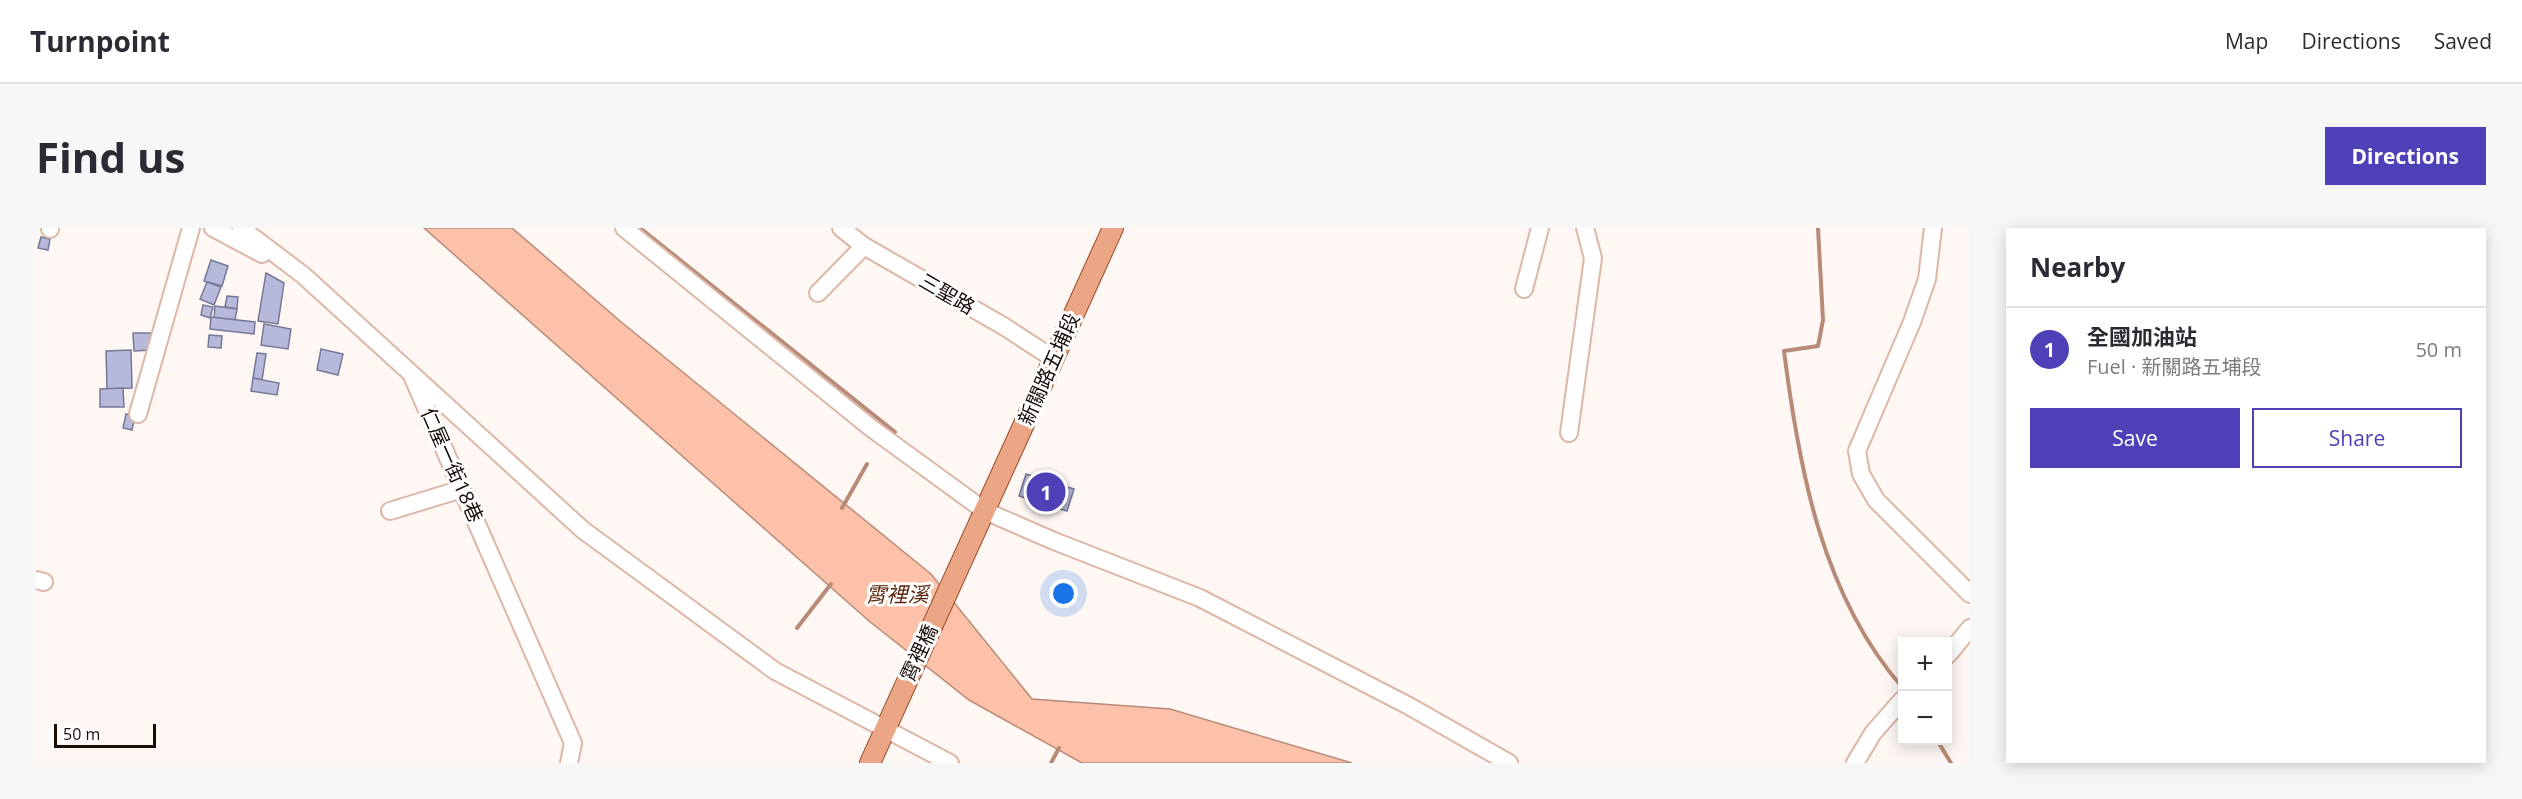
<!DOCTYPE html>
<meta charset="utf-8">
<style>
:root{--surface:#fff;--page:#f7f7f7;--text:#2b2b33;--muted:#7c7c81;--line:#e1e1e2;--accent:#4e40b7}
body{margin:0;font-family:"Open Sans","Noto Sans TC",sans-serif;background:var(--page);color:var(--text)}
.controls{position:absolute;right:18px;bottom:18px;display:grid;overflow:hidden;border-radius:0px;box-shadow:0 3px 15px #0003}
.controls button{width:54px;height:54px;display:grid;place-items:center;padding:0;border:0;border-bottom:2px solid var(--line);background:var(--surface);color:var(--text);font:30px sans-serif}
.scale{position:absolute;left:18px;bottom:15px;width:102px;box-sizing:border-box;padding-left:6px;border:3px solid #190d08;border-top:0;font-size:16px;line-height:21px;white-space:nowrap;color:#190d08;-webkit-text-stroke:4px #fff;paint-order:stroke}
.you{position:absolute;left:1028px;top:366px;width:21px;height:21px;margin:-15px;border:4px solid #fff;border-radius:50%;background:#1a73e8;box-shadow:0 0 0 9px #1a73e833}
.badge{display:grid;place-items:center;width:39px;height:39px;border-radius:50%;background:var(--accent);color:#fff;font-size:20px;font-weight:700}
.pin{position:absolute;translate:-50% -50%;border:3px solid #fff;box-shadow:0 2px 6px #0006}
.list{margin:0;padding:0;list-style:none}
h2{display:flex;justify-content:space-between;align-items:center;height:78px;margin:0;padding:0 24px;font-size:26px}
h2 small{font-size:20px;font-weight:400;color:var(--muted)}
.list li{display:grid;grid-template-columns:39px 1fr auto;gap:18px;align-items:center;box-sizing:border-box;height:84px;padding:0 24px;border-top:2px solid var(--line)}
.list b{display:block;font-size:22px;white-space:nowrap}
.list p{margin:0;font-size:20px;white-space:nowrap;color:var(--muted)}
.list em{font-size:20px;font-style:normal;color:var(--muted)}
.actions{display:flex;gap:12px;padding:18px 24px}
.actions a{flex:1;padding:14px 0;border:2px solid var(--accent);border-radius:0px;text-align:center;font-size:21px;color:var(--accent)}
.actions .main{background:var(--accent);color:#fff}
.map{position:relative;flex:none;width:1934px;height:535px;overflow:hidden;border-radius:0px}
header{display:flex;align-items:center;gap:36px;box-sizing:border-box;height:84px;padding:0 30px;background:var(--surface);border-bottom:2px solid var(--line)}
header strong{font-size:28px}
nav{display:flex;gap:33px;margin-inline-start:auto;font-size:21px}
.intro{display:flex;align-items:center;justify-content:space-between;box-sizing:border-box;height:144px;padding:0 36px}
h1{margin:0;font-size:42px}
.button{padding:15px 27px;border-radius:0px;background:var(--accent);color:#fff;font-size:21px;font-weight:700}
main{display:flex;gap:36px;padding:0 36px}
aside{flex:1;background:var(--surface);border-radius:0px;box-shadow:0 3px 15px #0003}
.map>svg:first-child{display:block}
</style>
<header>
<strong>Turnpoint</strong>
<nav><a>Map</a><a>Directions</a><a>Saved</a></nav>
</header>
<div class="intro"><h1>Find us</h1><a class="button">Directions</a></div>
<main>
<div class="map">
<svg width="1934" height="535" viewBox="0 0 1934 535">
<rect width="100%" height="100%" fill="#fff7f4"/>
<path fill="#fcc1a8" stroke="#b88b78" stroke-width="1.5" d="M388,0H476L584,93L895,346L996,471L1134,481L1316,535H1046L933,472L833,393Z"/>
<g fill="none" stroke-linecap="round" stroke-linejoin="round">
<g stroke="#b88b78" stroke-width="4">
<path d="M604,0L859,204"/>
<path d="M1782,0L1787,92L1782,118L1748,123C1763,241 1786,367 1866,459"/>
<path d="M806,280L831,236"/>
<path d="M761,400L795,356"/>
<path d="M1901,512L1915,535"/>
<path d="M1015,535L1023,520"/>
</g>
</g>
<g fill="#b7b9db" stroke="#767897" stroke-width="1.5">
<path d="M5,9L14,11L12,22L2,20Z"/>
<path d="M175,32L192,38L186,58L168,53Z"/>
<path d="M230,45L248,55L242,96L222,93Z"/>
<path d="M171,54L185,59L178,77L164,71Z"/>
<path d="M191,68L202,69L201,81L189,79Z"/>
<path d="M167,77L177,79L174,90L165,87Z"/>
<path d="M179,78L201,81L199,92L178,90Z"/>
<path d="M175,89L219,94L218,106L174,101Z"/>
<path d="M228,96L255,101L252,121L225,117Z"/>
<path d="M97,105H122L117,122L98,123Z"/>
<path d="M173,107L186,108L185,120L172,119Z"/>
<path d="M285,121L307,126L302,147L281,142Z"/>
<path d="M95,122L96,160L71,161L70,123Z"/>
<path d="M221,125L230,126L226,152L217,150Z"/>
<path d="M217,150L243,155L241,167L215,163Z"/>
<path d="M87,160L88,179H64V161Z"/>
<path d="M90,186L99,188L96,202L87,200Z"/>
<path d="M990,246L1038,261L1031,283L983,268Z"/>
</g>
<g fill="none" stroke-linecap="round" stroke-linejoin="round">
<defs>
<g id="minor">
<path d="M177,0L226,26"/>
<path d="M205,0L267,47L547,302L739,443L914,535"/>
<path d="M588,0L835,200L949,283L1018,313L1164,370L1373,478L1473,535"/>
<path d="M805,0L828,18L969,99L1018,131"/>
<path d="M1897,0L1891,51L1876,94L1821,223L1825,246L1840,272L1934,366"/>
<path d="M14,1V0"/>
<path d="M1488,61L1504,0"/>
<path d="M782,65L828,18"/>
<path d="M377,150L537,515L533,535"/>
<path d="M102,186L155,0"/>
<path d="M1533,205L1557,30L1549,0"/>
<path d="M354,283L426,261"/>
<path d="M0,352L8,354"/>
<path d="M1912,427L1934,400"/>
<path d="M1819,535L1837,505L1866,472"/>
</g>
<path id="major" d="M834,535L1077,0"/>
</defs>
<use href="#minor" stroke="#dcb7a8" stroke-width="20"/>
<use href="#major" stroke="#984a26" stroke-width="22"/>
<use href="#minor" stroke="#fff" stroke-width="16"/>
<use href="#major" stroke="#eba686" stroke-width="20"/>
</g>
<g text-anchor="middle" stroke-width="6" stroke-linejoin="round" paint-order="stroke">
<g font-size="20" fill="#190d08" stroke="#fff">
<text transform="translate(911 66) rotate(30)" y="7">三聖路</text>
<text transform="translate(1013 141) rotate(-66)" y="7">新關路五埔段</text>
<text transform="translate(416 237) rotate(66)" y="7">仁屋一街18巷</text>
<text transform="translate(883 425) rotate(-65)" y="7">霄裡橋</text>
</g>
<g font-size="21" font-style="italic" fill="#5b260d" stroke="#fff">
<text x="861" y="374">霄裡溪</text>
</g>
</g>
</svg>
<div class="controls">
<button>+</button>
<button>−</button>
</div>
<div class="scale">50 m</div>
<div class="you"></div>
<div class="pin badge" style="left:1010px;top:264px">1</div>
</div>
<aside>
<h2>Nearby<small></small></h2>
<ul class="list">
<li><span class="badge">1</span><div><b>全國加油站</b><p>Fuel · 新關路五埔段</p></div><em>50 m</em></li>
</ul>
<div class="actions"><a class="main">Save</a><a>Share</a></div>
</aside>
</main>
